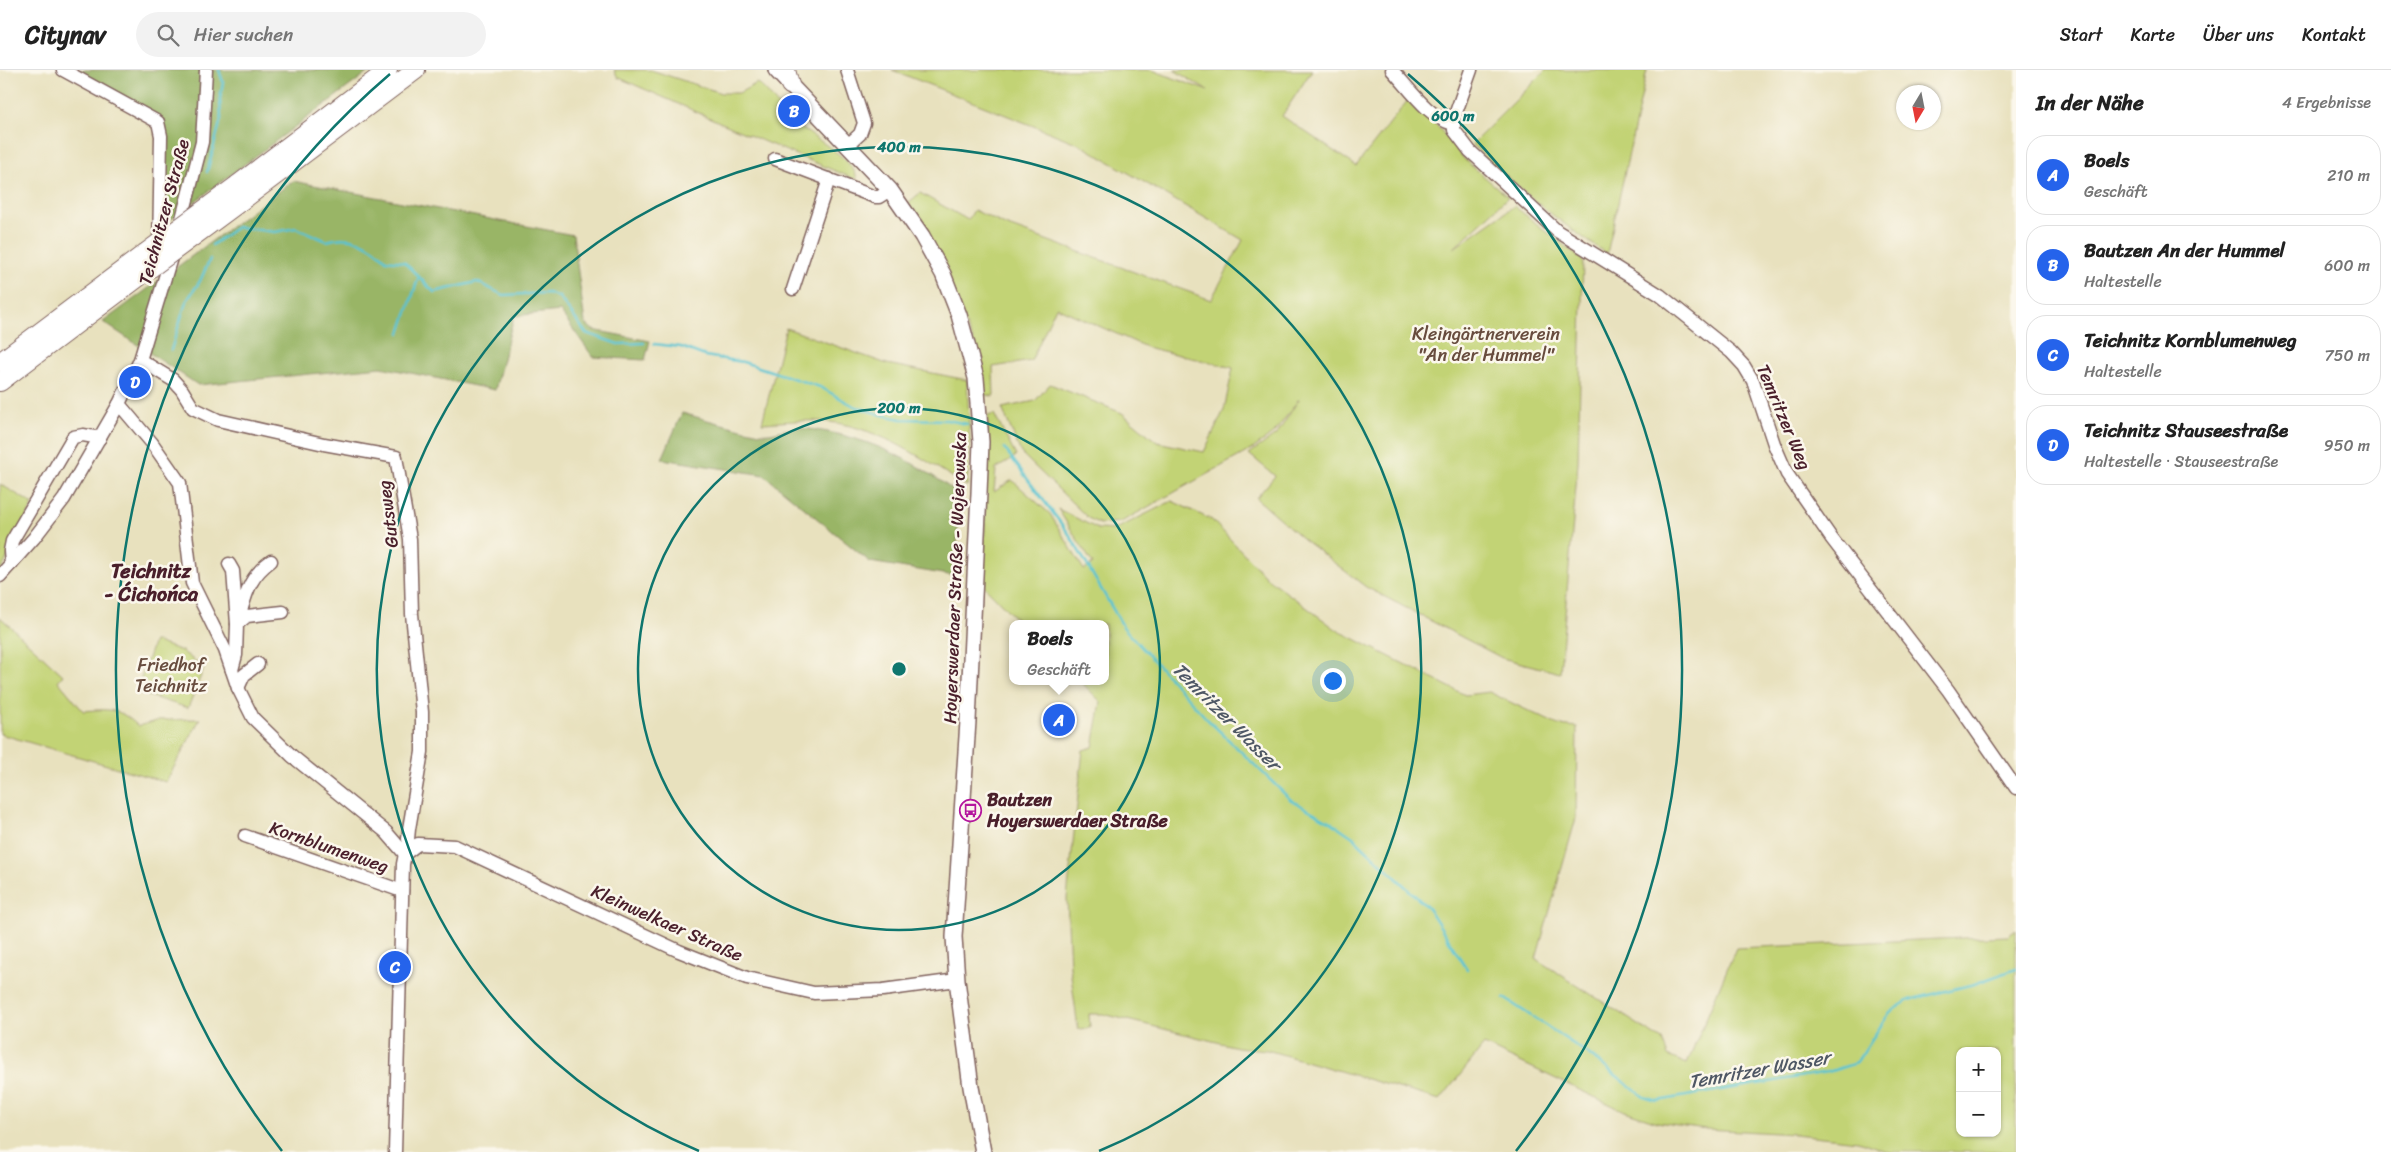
<!DOCTYPE html>
<html lang="de">
<meta charset="utf-8">
<style>
:root{--surface:#fff;--page:#f2f2f2;--text:#222;--muted:#767676;--line:#e0e0e0;--accent:#2563eb}
body{margin:0;font-family:Sriracha,sans-serif;background:var(--page);color:var(--text)}
.controls{position:absolute;right:15px;bottom:15px;display:grid;overflow:hidden;border-radius:10px;box-shadow:0 1px 4px #0004}
.controls button{width:45px;height:45px;display:grid;place-items:center;padding:0;border:0;border-bottom:1px solid var(--line);background:var(--surface);color:var(--text);font:25px sans-serif}
.compass{position:absolute;left:1896px;top:15px;width:45px;height:45px;border-radius:50%;background:var(--surface);box-shadow:0 1px 4px #0004;rotate:190deg}
.you{position:absolute;left:1332px;top:610px;width:18px;height:18px;margin:-12px;border:4px solid #fff;border-radius:50%;background:#1a73e8;box-shadow:0 0 0 8px #1a73e833}
.badge{display:grid;place-items:center;width:32px;height:32px;border-radius:50%;background:var(--accent);color:#fff;font-size:16px;font-weight:700}
.pin{position:absolute;translate:-50% -50%;border:2px solid #fff;box-shadow:0 1px 5px #0006}
.popup{position:absolute;left:1009px;top:550px;width:100px;height:65px;box-sizing:border-box;display:grid;place-content:center;border-radius:10px;background:var(--surface);filter:drop-shadow(0 1px 4px #0005);font-size:16px;white-space:nowrap;color:var(--muted)}
.popup b{font-size:19px;color:var(--text)}
.popup::after{content:'';position:absolute;left:50%;top:100%;margin-left:-10px;border:10px solid transparent;border-top-color:var(--surface)}
.list{margin:0;padding:0;list-style:none}
h2{display:flex;justify-content:space-between;align-items:center;height:65px;margin:0;padding:0 20px;font-size:21px}
h2 small{font-size:16px;font-weight:400;color:var(--muted)}
.list li{display:grid;grid-template-columns:32px 1fr auto;gap:15px;align-items:center;box-sizing:border-box;height:80px;margin:0 10px 10px;padding:0 10px;border:1px solid var(--line);border-radius:20px}
.list b{display:block;font-size:19px;white-space:nowrap}
.list p{margin:0;font-size:16px;white-space:nowrap;color:var(--muted)}
.list em{font-size:16px;font-style:normal;color:var(--muted)}
.icon{flex:none;width:28px;height:28px;fill:none;stroke:currentColor;stroke-width:2;stroke-linecap:round;stroke-linejoin:round}
.map{position:relative;flex:none;width:2016px;height:1082px;overflow:hidden}
header{display:flex;align-items:center;gap:30px;box-sizing:border-box;height:70px;padding:0 25px;background:var(--surface);border-bottom:1px solid var(--line)}
header strong{font-size:24px}
nav{display:flex;gap:28px;margin-inline-start:auto;font-size:18px}
.search{width:350px;height:45px;background:var(--page);display:flex;align-items:center;gap:12px;box-sizing:border-box;padding:0 18px;border-radius:28px;color:var(--muted);font-size:19px}
main{display:flex}
aside{flex:1;background:var(--surface)}
.map>svg:first-child{display:block}
</style>
<header>
<strong>Citynav</strong>
<div class="search"><svg class="icon" aria-label="search" viewBox="0 0 24 24"><circle cx="10" cy="10" r="6"/><path d="M15 15l6 6"/></svg>Hier suchen</div>
<nav><a>Start</a><a>Karte</a><a>Über uns</a><a>Kontakt</a></nav>
</header>
<main>
<div class="map">
<svg width="2016" height="1082" viewBox="0 0 2016 1082">
<rect width="100%" height="100%" fill="#fbf7ec"/>
<filter id="ink" filterUnits="userSpaceOnUse"><feTurbulence type="fractalNoise" baseFrequency=".02" numOctaves="2"/><feDisplacementMap in="SourceGraphic" scale="10" xChannelSelector="R" yChannelSelector="G"/><feConvolveMatrix kernelMatrix="1 2 1 2 8 2 1 2 1" color-interpolation-filters="sRGB"/></filter>
<filter id="wash" filterUnits="userSpaceOnUse"><feTurbulence type="fractalNoise" baseFrequency=".0096" numOctaves="4" result="noise"/><feDisplacementMap in="SourceGraphic" scale="20" xChannelSelector="R" yChannelSelector="G"/><feGaussianBlur stdDeviation="1.12" result="paint"/><feColorMatrix in="noise" values="0 0 0 0 0 0 0 0 0 0 0 0 0 0 0 0 0 1.4 0 .05"/><feComposite in="paint" operator="in"/></filter>
<g filter="url(#wash)">
<rect width="100%" height="100%" fill="#e8e1be"/>
<g fill="#c2d375" stroke="#867950" fill-rule="evenodd">
<path d="M614,0H651L721,23H739L757,13C770,22 777,37 789,48C804,64 856,87 857,110L765,72L617,7Z"/>
<path d="M892,0H1152L1208,21L1174,0H1312L1282,46L1356,96L1412,25L1465,90L1508,127L1454,178L1514,136L1583,190L1578,393L1560,603L1502,588L1366,517L1303,469L1256,428L1275,406L1249,384L1277,364L1299,329L1275,362L1254,378L1121,452L1100,454L1088,448L1021,383L1002,338L1035,331L1050,314L1122,343L1157,372L1204,382L1224,340L1233,298L1146,277L1056,237L1031,291L993,297L994,326L985,325L973,270L908,133L920,123L968,150L974,140L1005,155L1211,230L1243,170L1079,74Z"/>
<path d="M1546,0H1647L1607,184C1558,152 1514,115 1472,74Z"/>
<path d="M786,258L887,294L967,310L970,370L967,416C924,390 882,359 830,352C808,349 784,352 762,353Z"/>
<path d="M994,344L1016,386L996,399L994,422L1012,410L1050,444L1084,500L1093,494L1058,439L1098,459L1114,460L1172,431L1212,450L1267,508L1337,560L1465,625L1489,622L1558,655L1577,657L1576,748L1536,889L1662,970L1668,986L1687,994L1736,878L2008,866L2016,860V1082H1889L1858,1071L1795,1064L1706,1059L1657,1052L1622,1040L1484,975L1440,1030L1267,980L1237,977L1103,944H1089L1090,958L1078,959L1070,897L1067,828L1083,680L1093,677L1101,632L1080,611H1105V554H1021L983,515L988,346ZM1960,981H1997V1063H1960Z"/>
<path d="M0,414L33,434L0,503Z"/>
<path d="M0,547L63,605L58,611L83,641C109,639 118,637 138,656L160,650L200,649L166,712L0,664Z"/>
<path d="M154,571L182,581L204,598L188,638L136,622Z"/>
</g>
<g fill="#99b566" stroke="#726a48">
<path d="M63,0H371L158,159V52Z"/>
<path d="M293,111L573,165L585,253L593,260L650,271L645,290L593,287L560,241L514,246L495,320L381,297L198,315L103,252Z"/>
<path d="M682,343C708,350 734,358 760,363C773,365 787,357 801,358C865,365 909,387 960,425L955,506L870,492L764,405L662,389Z"/>
</g>
<g fill="none" stroke-linecap="round" stroke-linejoin="round">
<g stroke="#57c3d1" stroke-width="2.5">
<path d="M207,102L221,49L220,29L223,12L219,0"/>
<path d="M212,175L237,157L275,162L296,158L327,171C349,163 371,174 386,190L404,192L434,222L477,212L503,225L548,223L559,227L586,263L618,274L644,273"/>
<path d="M400,263L418,209"/>
<path d="M654,274L681,277L705,286L743,292L820,317L854,336L882,345L901,349L947,350L967,354"/>
<path d="M171,280L186,232L200,211L210,189"/>
<path d="M1004,378L1069,464L1124,558L1207,649L1291,730L1331,752L1353,767L1429,839L1467,899"/>
<path d="M1504,928L1587,983L1644,1027L1657,1031L1828,1002L1856,993L1890,942L1909,930L1974,914L2016,899"/>
</g>
</g>
</g>
<g filter="url(#ink)">
<g fill="none" stroke-linecap="round" stroke-linejoin="round">
<defs>
<g id="minor">
<path d="M63,0L158,52L161,66L159,179"/>
<path d="M847,0L864,53L860,64L848,75"/>
<path d="M1392,0C1409,18 1428,47 1453,54"/>
<path d="M1471,0L1454,48V60L1470,81L1557,161L1660,225L1731,282L1744,296L1753,311L1774,374L1787,404L1832,469L1948,620L2016,718"/>
<path d="M775,89L875,127H879L890,120"/>
<path d="M179,160L202,72L206,0"/>
<path d="M793,219L829,109"/>
<path d="M140,290L173,310L182,320L193,338L218,350L324,374L396,387L410,469L412,544L422,642V682L409,759L408,769L411,779"/>
<path d="M119,334L152,373L180,413L192,513L225,580L238,618L253,648L292,686L386,762L405,784"/>
<path d="M11,494L10,481L12,471L73,367L83,365L100,368"/>
<path d="M229,494L233,501L237,554C246,527 247,508 271,491"/>
<path d="M0,506L34,468L64,429L119,334L140,290L173,181"/>
<path d="M232,600L236,585L237,554L247,546L283,542"/>
<path d="M238,618L244,605L258,594"/>
<path d="M245,766L402,821"/>
<path d="M406,783L418,774L455,776L679,881L747,908L814,923L883,920L957,910"/>
<path d="M395,1082L403,794L405,784"/>
</g>
<path id="major" d="M776,0L890,120L922,166L943,204L959,245L976,308L981,372L979,423L968,651L954,867L957,910L971,1017L983,1082"/>
<g id="highway">
<path d="M786,0L790,15"/>
<path d="M237,115L388,0"/>
<path d="M247,127L416,0"/>
<path d="M0,292L145,183"/>
<path d="M0,312L155,195"/>
</g>
</defs>
<use href="#minor" stroke="#81635e" stroke-width="15"/>
<use href="#major" stroke="#81635e" stroke-width="18"/>
<use href="#highway" stroke="#81635e" stroke-width="20"/>
<use href="#minor" stroke="#fff" stroke-width="12"/>
<use href="#major" stroke="#fff" stroke-width="15"/>
<use href="#highway" stroke="#fff" stroke-width="18"/>
<defs>
<g id="highway-bridge">
<path d="M145,183L237,115"/>
<path d="M155,195L247,127"/>
</g>
</defs>
<use href="#highway-bridge" stroke="#81635e" stroke-width="20" stroke-linecap="butt"/>
<use href="#highway-bridge" stroke="#fff" stroke-width="18"/>
</g>
</g>
<g fill="none" stroke="#0f766e" stroke-width="2.5">
<circle cx="899" cy="599" r="261"/>
<path d="M699 1081A522 522 0 1 1 1099 1081"/>
<path d="M282 1081A783 783 0 0 1 390 4M1408 4A783 783 0 0 1 1516 1081"/>
</g>
<defs>
<symbol id="bus-ring" viewBox="-11 -11 22 22"><circle r="9.5" fill="#fbf7ec" stroke="#b5179e" stroke-width="1.5"/><path d="M-5-6H5V4H4V6H2V4H-2V6H-4V4H-5ZM-3.5-4V0h7V-4ZM-3.5 1.2v1.5H-2V1.2ZM2 1.2v1.5H3.5V1.2Z" fill="#b5179e"/></symbol>
</defs>
<g fill-rule="evenodd">
<use href="#bus-ring" x="958" y="728" width="25" height="25"/>
</g>
<g text-anchor="middle" stroke-width="5" stroke-linejoin="round" paint-order="stroke">
<g font-size="18" fill="#4a1f2b" stroke="#fbf7ec">
<text transform="translate(164 142) rotate(-75)" y="6">Teichnitzer Straße</text>
<text transform="translate(1784 347) rotate(67)" y="6">Temritzer Weg</text>
<text transform="translate(388 444) rotate(-97)" y="6">Gutsweg</text>
<text transform="translate(955 508) rotate(-88)" y="6">Hoyerswerdaer Straße - Wojerowska</text>
<text transform="translate(329 777) rotate(19)" y="6">Kornblumenweg</text>
<text transform="translate(667 853) rotate(24)" y="6">Kleinwelkaer Straße</text>
</g>
<g font-size="18" fill="#684c3e" stroke="#fbf7ec">
<text x="1486" y="270">Kleingärtnerverein<tspan x="1486" dy="21">"An der Hummel"</tspan></text>
<text x="171" y="601">Friedhof<tspan x="171" dy="21">Teichnitz</tspan></text>
</g>
<g font-size="18" font-weight="bold" fill="#4a1f2b" stroke="#fbf7ec" text-anchor="start">
<text x="987" y="736">Bautzen<tspan x="987" dy="21">Hoyerswerdaer Straße</tspan></text>
</g>
<g font-size="19" font-style="italic" fill="#4f5865" stroke="#fbf7ec">
<text transform="translate(1227 646) rotate(45)" y="7">Temritzer Wasser</text>
<text transform="translate(1759 999) rotate(-10)" y="7">Temritzer Wasser</text>
</g>
<g font-size="20" font-weight="bold" fill="#4a1f2b" stroke="#fbf7ec">
<text x="151" y="508">Teichnitz<tspan x="151" dy="23">- Ćichońca</tspan></text>
</g>
</g>
<circle cx="899" cy="599" r="8" fill="#0f766e" stroke="#fbf7ec" stroke-width="2.5"/>
<g font-size="15" text-anchor="middle" font-weight="bold" fill="#0f766e" stroke="#fbf7ec" stroke-width="5" stroke-linejoin="round" paint-order="stroke">
<text x="1453" y="51">600 m</text>
<text x="899" y="82">400 m</text>
<text x="899" y="343">200 m</text>
</g>
</svg>
<div class="controls">
<button>+</button>
<button>−</button>
</div>
<svg class="compass" viewBox="-18 -18 36 36"><path d="M0-13l5 13h-10z" fill="#e53935"/><path d="M0 13l5-13h-10z" fill="#767676"/></svg>
<div class="you"></div>
<div class="pin badge" style="left:1059px;top:650px">A</div>
<div class="popup"><b>Boels</b>Geschäft</div>
<div class="pin badge" style="left:794px;top:41px">B</div>
<div class="pin badge" style="left:395px;top:897px">C</div>
<div class="pin badge" style="left:135px;top:312px">D</div>
</div>
<aside>
<h2>In der Nähe<small>4 Ergebnisse</small></h2>
<ul class="list">
<li><span class="badge">A</span><div><b>Boels</b><p>Geschäft</p></div><em>210 m</em></li>
<li><span class="badge">B</span><div><b>Bautzen An der Hummel</b><p>Haltestelle</p></div><em>600 m</em></li>
<li><span class="badge">C</span><div><b>Teichnitz Kornblumenweg</b><p>Haltestelle</p></div><em>750 m</em></li>
<li><span class="badge">D</span><div><b>Teichnitz Stauseestraße</b><p>Haltestelle · Stauseestraße</p></div><em>950 m</em></li>
</ul>
</aside>
</main>
